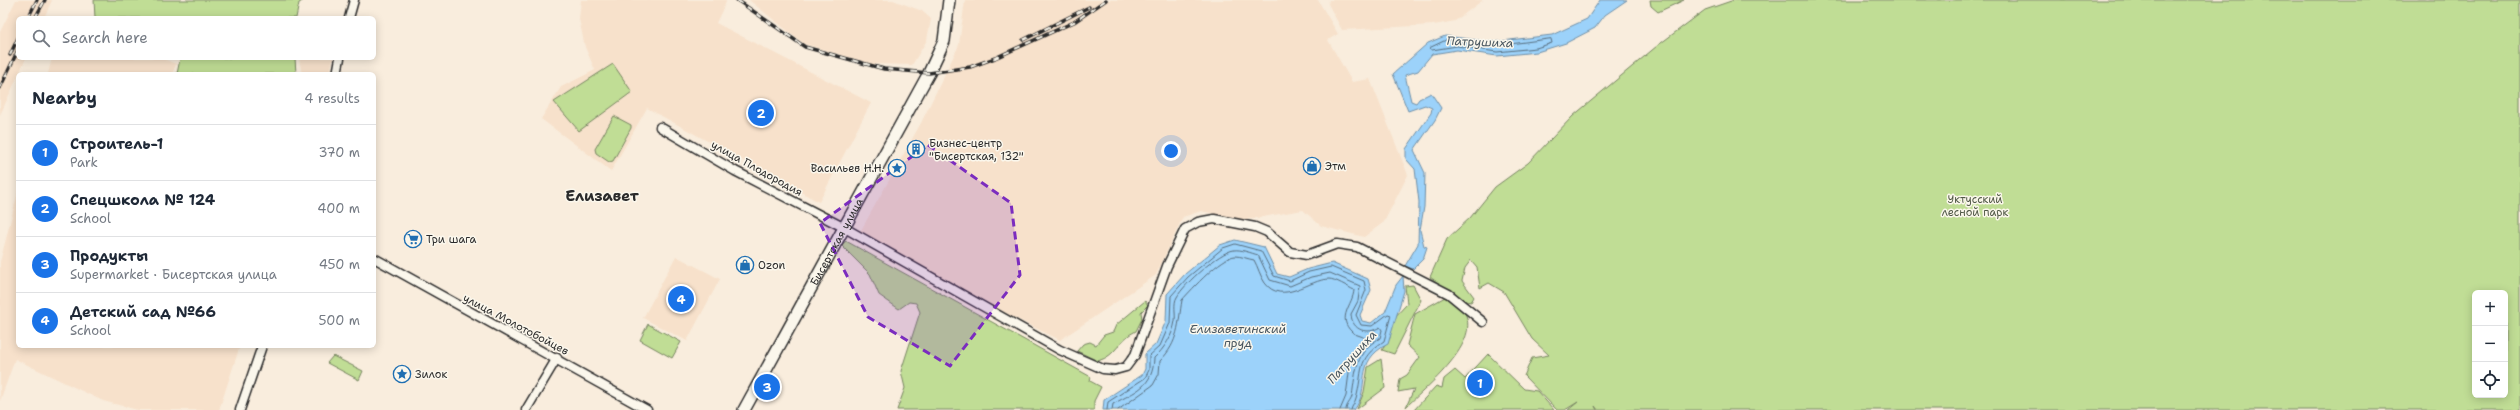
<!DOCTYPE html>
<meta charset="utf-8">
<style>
:root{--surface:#fff;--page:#f2f2f3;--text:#1f2937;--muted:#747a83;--line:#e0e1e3;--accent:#1a73e8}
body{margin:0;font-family:"Shantell Sans",sans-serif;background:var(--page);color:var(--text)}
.controls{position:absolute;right:12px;bottom:12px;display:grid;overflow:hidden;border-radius:6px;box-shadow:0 2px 10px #0003}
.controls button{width:36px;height:36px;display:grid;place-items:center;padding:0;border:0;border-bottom:1px solid var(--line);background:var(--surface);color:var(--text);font:20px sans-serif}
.you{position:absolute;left:1171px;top:151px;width:14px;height:14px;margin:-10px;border:3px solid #fff;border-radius:50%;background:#1a73e8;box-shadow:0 0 0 6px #1a73e833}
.badge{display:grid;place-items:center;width:26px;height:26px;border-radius:50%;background:var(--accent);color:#fff;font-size:13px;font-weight:700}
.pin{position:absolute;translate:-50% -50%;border:2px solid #fff;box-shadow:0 1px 4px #0006}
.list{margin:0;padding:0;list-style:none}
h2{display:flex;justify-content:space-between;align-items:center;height:52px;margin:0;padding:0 16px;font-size:17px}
h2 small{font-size:13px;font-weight:400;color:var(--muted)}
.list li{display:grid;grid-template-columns:26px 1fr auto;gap:12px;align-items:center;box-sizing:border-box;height:56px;padding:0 16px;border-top:1px solid var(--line)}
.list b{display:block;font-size:15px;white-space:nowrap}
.list p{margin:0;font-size:13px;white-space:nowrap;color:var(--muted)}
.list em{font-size:13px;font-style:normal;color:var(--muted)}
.icon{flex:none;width:22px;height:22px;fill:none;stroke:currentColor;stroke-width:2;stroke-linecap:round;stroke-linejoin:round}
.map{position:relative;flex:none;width:2520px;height:410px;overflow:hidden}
.search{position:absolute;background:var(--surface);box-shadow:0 2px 10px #0003;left:16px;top:16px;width:360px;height:44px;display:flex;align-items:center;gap:10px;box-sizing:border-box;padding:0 14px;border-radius:6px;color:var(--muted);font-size:15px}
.panel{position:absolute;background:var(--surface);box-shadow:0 2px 10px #0003;left:16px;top:72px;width:360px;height:276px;border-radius:6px}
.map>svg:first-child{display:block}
</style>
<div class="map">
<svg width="2520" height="410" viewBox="0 0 2520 410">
<rect width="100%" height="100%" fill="#f9eddd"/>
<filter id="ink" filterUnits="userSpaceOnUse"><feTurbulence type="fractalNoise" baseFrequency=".025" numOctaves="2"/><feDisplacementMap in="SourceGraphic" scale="8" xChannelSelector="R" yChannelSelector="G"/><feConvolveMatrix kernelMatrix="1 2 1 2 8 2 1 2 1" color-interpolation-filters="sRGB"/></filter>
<g filter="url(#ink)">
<g fill="#f7e1cb">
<path d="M16,0H52L44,18H18V58H26L0,115V32Z"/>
<path d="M581,0H725L726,2L716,23L871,103L819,202L647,108L611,171L541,119L561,87L595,70L585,47L579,19Z"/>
<path d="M749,0H893L922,11L931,19L927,40L912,65L872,64L804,44Z"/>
<path d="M965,0H1318L1338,34L1328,40L1352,82L1370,79L1408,175L1384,222L1364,237L1321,226L1303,210L1251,219H1236L1201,211L1183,217L1156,275L1060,340L1011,316L860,232L921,123L959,45Z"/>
<path d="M1329,0H1483L1455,21L1434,25L1342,30L1328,4Z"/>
<path d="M52,58H161L176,64L172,74H48Z"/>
<path d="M299,58H333L330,74H302Z"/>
<path d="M18,192V346H240L219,410H138L103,401L15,359L0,401V262Z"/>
<path d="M676,256L720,279L687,341L643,318Z"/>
</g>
<g fill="#c0dd95" stroke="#768460" fill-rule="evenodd">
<path d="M94,0H304L299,3L296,18H95Z"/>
<path d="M1650,0H1684L1658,12L1651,6Z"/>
<path d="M1734,0H2520V410H1598L1595,406L1597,410H1568L1578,402L1565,410H1557L1524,376L1532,358L1549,355L1532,339L1504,292L1489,283L1480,288L1477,267L1471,260L1465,268L1462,281L1474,297L1471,302L1461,300L1430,277L1447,239L1470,218L1495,187L1528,163L1573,116L1657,46L1705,10ZM2475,293H2505V395H2475Z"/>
<path d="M178,58H295L296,74H177L180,59Z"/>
<path d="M613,64L632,92L579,131L554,102Z"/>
<path d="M614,116L631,125V128L613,161L609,162L596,153L595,149Z"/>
<path d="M846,241L1091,377L1090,381L1101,387L1094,401V410H897L905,388L901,371L920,312L916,303L909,302L899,309L879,295L870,274L841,245Z"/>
<path d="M1413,285L1421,300L1394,354L1382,350L1390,338L1391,321L1407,304L1405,286Z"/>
<path d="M1445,297C1450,301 1459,305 1463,310C1485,341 1425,388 1406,407L1414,389L1398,392L1400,379L1407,375L1420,357L1407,345L1415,314Z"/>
<path d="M1145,301L1148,305L1141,312L1142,319L1136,331C1118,339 1118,355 1098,361L1077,351L1083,344L1090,342L1096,345L1104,335L1113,332L1116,325Z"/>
<path d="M648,324L681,342L672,358L640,340Z"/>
<path d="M1488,354L1524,389L1537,391L1554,410H1414L1436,386L1442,388L1444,379L1455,370L1465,379Z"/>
<path d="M333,356L363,371L359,380L327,363Z"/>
<path d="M1381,359L1385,388L1357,409L1364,392L1368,367Z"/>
</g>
<g fill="#9cd2fa" stroke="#6f8fa7">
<path d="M1600,0H1627L1605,15L1595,28L1566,43L1537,52L1497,56L1457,50L1432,54L1418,71L1405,75L1411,101L1416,103L1419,99L1431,93L1441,108L1435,120L1414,150L1425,173L1424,207L1420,230L1424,246L1427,247L1423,259L1413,269L1405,266L1418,244L1419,202L1415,169L1406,159V149L1431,113L1432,108L1425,105L1408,111L1393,74L1428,43L1445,36L1493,42L1552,35L1587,19Z"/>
<path d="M1235,240L1264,247L1277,274L1289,277L1308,269L1332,263L1368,279L1371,290L1360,315L1362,321L1371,323L1385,312L1396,285L1403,276L1404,291L1388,344C1352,362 1372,388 1354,410H1103L1104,400L1142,375L1145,369V354L1156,344L1166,321L1167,294L1185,274L1220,245Z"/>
</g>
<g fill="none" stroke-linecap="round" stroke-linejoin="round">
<g stroke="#586e7e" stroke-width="1">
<path d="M1551,39L1552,43L1536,48L1497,52L1457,46L1432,50L1429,48L1446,40L1494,46Z"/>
<path d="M1107,410L1108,402L1145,378L1149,370V356L1160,346L1170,323L1171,296L1188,277L1223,248L1235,244L1261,251L1274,276L1290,281L1309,272L1331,267L1364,281L1366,290L1356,315L1361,325L1372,326L1388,314L1391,315L1384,341C1355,360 1364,371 1356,399C1355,404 1352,405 1351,410"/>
<path d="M1112,410L1113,404C1136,391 1153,387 1154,358C1164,349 1173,335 1175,321C1176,314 1173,303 1177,297C1184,284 1219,252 1234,250C1241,249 1251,253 1258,255L1270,280L1290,286L1311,277L1330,273L1360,286L1358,301L1351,314C1352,331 1368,335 1380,327L1382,330L1380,338C1355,352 1356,371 1352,396C1351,402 1346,404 1346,410"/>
<path d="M1118,410L1153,385L1159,374L1160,361C1179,342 1178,324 1182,300C1192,289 1221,257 1235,256C1241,256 1248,259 1254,260C1258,267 1260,276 1265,283C1282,306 1310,279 1329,279C1335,279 1348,287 1354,290C1353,305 1336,317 1352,332C1356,336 1362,335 1366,339L1350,365L1346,396L1340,410"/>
</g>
<defs>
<g id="street">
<path d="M349,18L354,0"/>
<path d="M337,74L340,58"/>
<path d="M660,127L735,171L843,227L1060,350L1103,369L1115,370L1126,367L1135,355L1167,266L1185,229L1198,222L1214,219L1255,227L1267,232L1290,252L1307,255L1337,244L1357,247L1449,294L1483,322"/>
<path d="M374,258L647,410"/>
<path d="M240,410L262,346"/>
<path d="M526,410L557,358"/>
</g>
<g id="secondary">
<path id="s1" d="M744,410L929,73L944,41L949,0"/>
</g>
</defs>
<use href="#street" stroke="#2b2b2b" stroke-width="11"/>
<use href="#secondary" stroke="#2b2b2b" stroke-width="14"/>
<use href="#street" stroke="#fbf7ec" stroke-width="8"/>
<use href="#secondary" stroke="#fbf7ec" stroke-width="11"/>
<defs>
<g id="rail">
<path d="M737,0L805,47L884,69L929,73L970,67L995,58L1074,22L1106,0"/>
<path d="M28,18L37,0"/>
<path d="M35,18L45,0"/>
<path d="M1023,40L1089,7"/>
<path d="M10,55L18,38"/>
<path d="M0,88L18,50"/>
</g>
</defs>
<use href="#rail" stroke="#2b2b2b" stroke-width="3.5"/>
<use href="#rail" stroke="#fbf7ec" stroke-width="2" stroke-dasharray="6" stroke-linecap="butt"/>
</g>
</g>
<path fill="#7b2cbf" fill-opacity="0.2" stroke="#7b2cbf" stroke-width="3" stroke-dasharray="8 5" stroke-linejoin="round" d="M928,145L1011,203L1020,275L950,366L868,317L820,223Z"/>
<defs>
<symbol id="building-ring" viewBox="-11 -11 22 22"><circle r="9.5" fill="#fbf7ec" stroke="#1f6fb2" stroke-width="1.5"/><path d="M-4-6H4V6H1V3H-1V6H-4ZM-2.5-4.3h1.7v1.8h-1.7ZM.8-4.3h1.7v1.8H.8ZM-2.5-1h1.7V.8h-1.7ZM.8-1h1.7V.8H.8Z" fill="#1f6fb2"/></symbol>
<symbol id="shop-ring" viewBox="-11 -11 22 22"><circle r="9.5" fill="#fbf7ec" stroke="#1f6fb2" stroke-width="1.5"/><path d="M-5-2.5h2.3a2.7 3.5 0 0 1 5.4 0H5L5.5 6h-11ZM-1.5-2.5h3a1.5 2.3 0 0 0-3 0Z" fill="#1f6fb2"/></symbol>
<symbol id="sight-ring" viewBox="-11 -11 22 22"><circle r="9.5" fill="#fbf7ec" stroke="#1f6fb2" stroke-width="1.5"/><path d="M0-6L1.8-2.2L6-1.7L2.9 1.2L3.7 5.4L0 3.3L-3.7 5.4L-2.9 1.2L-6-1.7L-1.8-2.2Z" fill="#1f6fb2"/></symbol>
<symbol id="supermarket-ring" viewBox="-11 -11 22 22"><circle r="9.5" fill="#fbf7ec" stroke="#1f6fb2" stroke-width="1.5"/><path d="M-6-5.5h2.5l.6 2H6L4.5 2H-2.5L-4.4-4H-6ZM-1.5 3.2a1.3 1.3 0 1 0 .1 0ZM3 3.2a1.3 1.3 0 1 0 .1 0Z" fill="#1f6fb2"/></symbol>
</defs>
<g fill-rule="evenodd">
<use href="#building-ring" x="906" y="139" width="20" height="20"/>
<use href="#shop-ring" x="1302" y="156" width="20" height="20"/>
<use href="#sight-ring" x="887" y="158" width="20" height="20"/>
<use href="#supermarket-ring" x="403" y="229" width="20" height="20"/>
<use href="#shop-ring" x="735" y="255" width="20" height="20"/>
<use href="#sight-ring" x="392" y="364" width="20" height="20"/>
</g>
<g text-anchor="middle" stroke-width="3" stroke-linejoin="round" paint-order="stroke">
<g font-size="11" fill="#2b2b2b" stroke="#fbf7ec" text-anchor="start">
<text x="929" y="147">Бизнес-центр<tspan x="929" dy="13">"Бисертская, 132"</tspan></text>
<text x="1325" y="170">Этм</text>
<text x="884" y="172" text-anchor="end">Васильев Н.Н.</text>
<text x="426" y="243">Три шага</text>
<text x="758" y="269">Ozon</text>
<text x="415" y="378">Зилок</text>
</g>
<g font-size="11" fill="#2b2b2b" stroke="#fbf7ec">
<text transform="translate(757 168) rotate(29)" y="4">улица Плодородия</text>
<text dy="4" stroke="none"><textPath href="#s1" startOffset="192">Бисертская улица</textPath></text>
<text transform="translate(516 324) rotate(28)" y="4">улица Молотобойцев</text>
</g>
<g font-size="11" fill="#505846" stroke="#fbf7ec">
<text x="1975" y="203">Уктусский<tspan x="1975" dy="13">лесной парк</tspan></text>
</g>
<g font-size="12" font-style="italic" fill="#47555f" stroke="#fbf7ec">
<text transform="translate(1480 42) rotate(2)" y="4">Патрушиха</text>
<text x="1238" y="333">Елизаветинский<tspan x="1238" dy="14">пруд</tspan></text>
<text transform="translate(1352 357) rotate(-48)" y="4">Патрушиха</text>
</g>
<g font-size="15" font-weight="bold" fill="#2b2b2b" stroke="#fbf7ec">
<text x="602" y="201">Елизавет</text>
</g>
</g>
</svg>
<div class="controls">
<button>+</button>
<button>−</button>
<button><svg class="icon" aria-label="locate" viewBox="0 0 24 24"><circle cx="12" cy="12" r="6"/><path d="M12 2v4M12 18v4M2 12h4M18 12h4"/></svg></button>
</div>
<div class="you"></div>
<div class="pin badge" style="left:1480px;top:383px">1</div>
<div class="pin badge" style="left:761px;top:113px">2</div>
<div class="pin badge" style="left:767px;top:387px">3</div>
<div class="pin badge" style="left:681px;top:299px">4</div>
<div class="search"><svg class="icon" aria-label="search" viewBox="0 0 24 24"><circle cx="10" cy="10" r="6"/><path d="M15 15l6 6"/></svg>Search here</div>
<section class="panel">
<h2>Nearby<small>4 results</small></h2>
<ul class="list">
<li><span class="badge">1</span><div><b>Строитель-1</b><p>Park</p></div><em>370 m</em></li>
<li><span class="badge">2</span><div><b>Спецшкола № 124</b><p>School</p></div><em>400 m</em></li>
<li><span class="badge">3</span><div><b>Продукты</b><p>Supermarket · Бисертская улица</p></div><em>450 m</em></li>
<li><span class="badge">4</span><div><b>Детский сад №66</b><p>School</p></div><em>500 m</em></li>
</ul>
</section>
</div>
